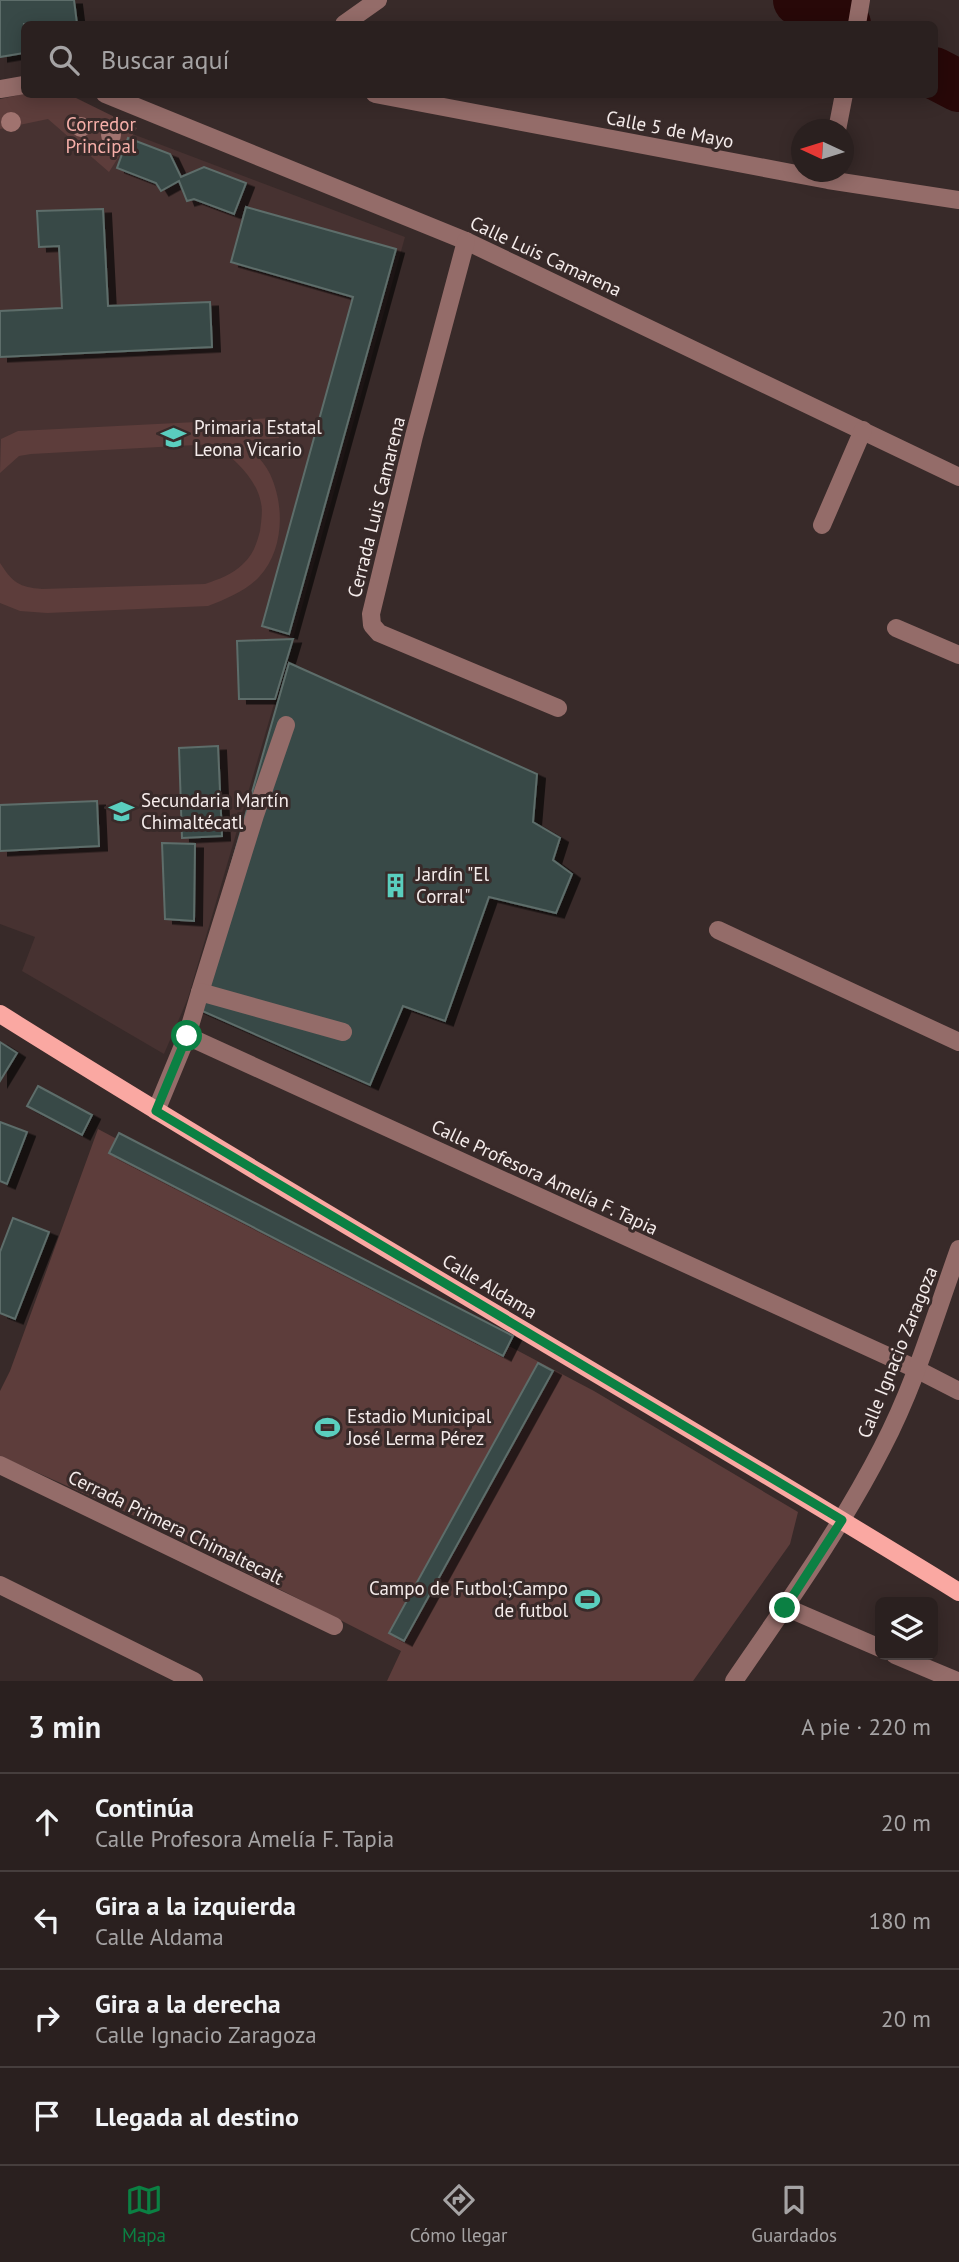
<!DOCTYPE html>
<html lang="es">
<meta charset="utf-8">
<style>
:root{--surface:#2a201f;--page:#362d2c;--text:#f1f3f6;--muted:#a5a3a4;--line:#463e3d;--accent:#0b8043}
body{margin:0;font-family:"PT Sans",sans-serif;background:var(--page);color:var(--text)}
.controls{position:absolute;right:21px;bottom:21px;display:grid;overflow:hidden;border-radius:10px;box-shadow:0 4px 18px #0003}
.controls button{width:63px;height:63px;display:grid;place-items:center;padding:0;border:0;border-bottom:2px solid var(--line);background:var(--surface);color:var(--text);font:35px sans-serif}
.compass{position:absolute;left:791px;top:119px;width:63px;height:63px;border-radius:50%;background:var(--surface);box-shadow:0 4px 18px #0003;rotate:274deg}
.stop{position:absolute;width:21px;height:21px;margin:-16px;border:5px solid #0b8043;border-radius:50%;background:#fff}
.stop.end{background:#0b8043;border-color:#fff;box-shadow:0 2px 7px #0008}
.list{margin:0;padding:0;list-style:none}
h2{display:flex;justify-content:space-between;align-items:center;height:91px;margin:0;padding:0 28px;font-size:30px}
h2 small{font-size:23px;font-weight:400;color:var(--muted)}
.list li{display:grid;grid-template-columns:46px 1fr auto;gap:21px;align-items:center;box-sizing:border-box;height:98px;padding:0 28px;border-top:2px solid var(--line)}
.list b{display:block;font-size:26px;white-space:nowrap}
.list p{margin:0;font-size:23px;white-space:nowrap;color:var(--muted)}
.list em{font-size:23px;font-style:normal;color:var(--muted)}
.icon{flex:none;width:38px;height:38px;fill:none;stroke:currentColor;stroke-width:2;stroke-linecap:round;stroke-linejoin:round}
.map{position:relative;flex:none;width:959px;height:1681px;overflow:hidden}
.search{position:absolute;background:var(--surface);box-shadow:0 4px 18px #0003;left:21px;right:21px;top:21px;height:77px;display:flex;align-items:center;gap:18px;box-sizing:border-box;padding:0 24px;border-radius:10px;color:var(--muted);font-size:26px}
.sheet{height:483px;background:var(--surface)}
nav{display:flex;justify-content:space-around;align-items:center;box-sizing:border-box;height:98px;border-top:2px solid var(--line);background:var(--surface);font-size:19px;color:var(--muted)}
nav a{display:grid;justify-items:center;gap:4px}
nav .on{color:var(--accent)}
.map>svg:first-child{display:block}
</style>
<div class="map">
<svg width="959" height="1681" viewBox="0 0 959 1681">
<defs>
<filter id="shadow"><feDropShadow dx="8" dy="4.5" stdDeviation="0" flood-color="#0009"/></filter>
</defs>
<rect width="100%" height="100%" fill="#382a29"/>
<path fill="#473231" d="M56,105L405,237L293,639L188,998L164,1054L22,971L35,937L0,924V115Z"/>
<g fill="#5d3d3b">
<path d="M24,94L70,95L137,128L109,172L48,119L0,129V99Z"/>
<path d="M276,418L279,438L243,441C252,451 264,461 270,474C285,506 284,550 259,577C246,591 226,599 208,606L47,613L20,611L0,603V563C13,583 19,587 42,589L205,584C219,579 232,575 243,564C253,555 257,543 260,531C261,523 263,511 261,503C257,479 233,457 214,444L31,454L19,456L0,473L1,439L18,431Z"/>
<path d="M98,1129L594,1391L798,1512L790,1544L693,1681H387L401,1651L141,1519L0,1456V1391L10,1371Z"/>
</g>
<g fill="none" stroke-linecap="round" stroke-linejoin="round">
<g stroke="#280808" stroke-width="52">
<path d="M799,0L845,24"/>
<path d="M934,73L959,86"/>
</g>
</g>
<g fill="#394946" stroke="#5d6d6a" stroke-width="2" filter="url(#shadow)">
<path d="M0,0H74L77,24H24V53L0,57Z"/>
<path d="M128,138L170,154L181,177L204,167L246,183L234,214L194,199L187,201L179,181L161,191L156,183L117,168Z"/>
<path d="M246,207L396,249L289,634L262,626L353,297L231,262Z"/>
<path d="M103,209L108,306L210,302L212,347L0,357V311L62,308L59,246L39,247L37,211Z"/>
<path d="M293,639L275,699H239L237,641Z"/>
<path d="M289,663L537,774L533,822L560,838L553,860L572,874L556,913L489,897L445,1021L403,1006L370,1085L191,1006Z"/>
<path d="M218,746L222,836L182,838L179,748Z"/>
<path d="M97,801L99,846L0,851V805Z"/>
<path d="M162,843L195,844L194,921L165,919Z"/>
<path d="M0,1042L17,1053L0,1081Z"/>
<path d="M38,1086L92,1115L82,1135L27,1106Z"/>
<path d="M0,1122L27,1132L7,1184L0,1181Z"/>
<path d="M119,1133L513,1336L503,1356L109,1153Z"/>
<path d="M13,1218L49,1232L15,1319L0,1313V1252Z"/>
<path d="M538,1363L553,1371L404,1641L389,1633Z"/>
</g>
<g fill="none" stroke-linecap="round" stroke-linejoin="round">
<g stroke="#946c69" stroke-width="18">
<path d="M344,24L378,0"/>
<path d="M857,24L861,0"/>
<path d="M0,89L24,85"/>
<path d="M105,94L466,241L959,477"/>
<path d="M375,94L828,180L959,200"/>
<path d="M837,130L844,94"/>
<path d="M466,241L414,436L371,614L372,625L379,633L558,708"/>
<path d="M822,525L863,430"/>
<path d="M896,628L959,655"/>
<path d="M718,930L959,1042"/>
<path d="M200,992L255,815L286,725"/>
<path d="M187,1036L200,992L343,1032"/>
<path d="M156,1111L187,1036L916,1369L959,1391"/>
<path d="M0,1465L334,1626"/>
<path d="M0,1585L194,1681"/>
<path d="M785,1607L880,1648"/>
<path d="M895,1655L957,1681"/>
<path d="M734,1681C786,1605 840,1530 882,1448C915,1385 935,1316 959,1249"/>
</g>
<path stroke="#faa8a2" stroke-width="18" d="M0,1014C316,1212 641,1396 959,1592"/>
</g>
<g fill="#a0736f">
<circle cx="11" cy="122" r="10"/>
<circle cx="81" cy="127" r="10"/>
<circle cx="111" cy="135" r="10"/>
</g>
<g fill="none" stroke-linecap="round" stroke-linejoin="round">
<path stroke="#0b8043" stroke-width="9" d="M187,1036L156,1111L842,1520L785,1608"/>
</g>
<defs>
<symbol id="school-bare" viewBox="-9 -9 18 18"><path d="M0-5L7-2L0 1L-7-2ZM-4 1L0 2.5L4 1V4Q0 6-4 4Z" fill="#5acebe" stroke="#382a29" stroke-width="2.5" paint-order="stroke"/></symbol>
<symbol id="building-bare" viewBox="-9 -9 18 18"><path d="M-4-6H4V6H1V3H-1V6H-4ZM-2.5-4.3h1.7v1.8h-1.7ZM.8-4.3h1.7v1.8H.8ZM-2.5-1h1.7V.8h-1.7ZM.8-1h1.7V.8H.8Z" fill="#5acebe" stroke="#382a29" stroke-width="2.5" paint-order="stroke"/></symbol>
<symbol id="stadium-bare" viewBox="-9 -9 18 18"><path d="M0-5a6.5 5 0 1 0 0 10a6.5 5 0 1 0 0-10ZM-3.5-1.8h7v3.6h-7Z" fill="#5acebe" stroke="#382a29" stroke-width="2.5" paint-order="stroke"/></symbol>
</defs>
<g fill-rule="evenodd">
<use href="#school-bare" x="156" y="420" width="35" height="35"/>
<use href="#school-bare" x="104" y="794" width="35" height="35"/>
<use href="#building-bare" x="378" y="868" width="35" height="35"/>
<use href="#stadium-bare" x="310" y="1410" width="35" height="35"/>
<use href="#stadium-bare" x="570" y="1582" width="35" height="35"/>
</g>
<g text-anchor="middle" stroke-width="6" stroke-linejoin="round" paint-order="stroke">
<g font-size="19" fill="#f6afa9" stroke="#382a29">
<text x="101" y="131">Corredor<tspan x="101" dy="22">Principal</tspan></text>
</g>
<g font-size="19" fill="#f5eceb" stroke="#382a29">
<text transform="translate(670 129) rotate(11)" y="7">Calle 5 de Mayo</text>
<text transform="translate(546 256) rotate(25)" y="7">Calle Luis Camarena</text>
<text transform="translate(376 507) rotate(-76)" y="7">Cerrada Luis Camarena</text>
<text transform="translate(545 1177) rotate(25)" y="7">Calle Profesora Amelía F. Tapia</text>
<text transform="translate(490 1286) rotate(31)" y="7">Calle Aldama</text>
<text transform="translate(897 1352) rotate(-68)" y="7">Calle Ignacio Zaragoza</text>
<text transform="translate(176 1527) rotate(26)" y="7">Cerrada Primera Chimaltecalt</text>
</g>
<g font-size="19" fill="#f5eceb" stroke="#382a29" text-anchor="start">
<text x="194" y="434">Primaria Estatal<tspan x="194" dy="22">Leona Vicario</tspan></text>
<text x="141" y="807">Secundaria Martín<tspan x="141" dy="22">Chimaltécatl</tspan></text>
<text x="416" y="881">Jardín "El<tspan x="416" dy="22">Corral"</tspan></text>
<text x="347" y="1423">Estadio Municipal<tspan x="347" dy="22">José Lerma Pérez</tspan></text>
<text x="568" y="1595" text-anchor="end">Campo de Futbol;Campo<tspan x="568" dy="22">de futbol</tspan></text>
</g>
</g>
</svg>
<div class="controls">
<button><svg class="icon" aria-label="layers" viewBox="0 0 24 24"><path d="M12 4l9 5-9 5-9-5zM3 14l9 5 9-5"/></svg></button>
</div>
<svg class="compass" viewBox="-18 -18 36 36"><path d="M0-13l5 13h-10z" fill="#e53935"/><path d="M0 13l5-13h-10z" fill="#a5a3a4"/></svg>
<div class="stop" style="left:187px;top:1036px"></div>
<div class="stop end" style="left:785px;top:1608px"></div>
<div class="search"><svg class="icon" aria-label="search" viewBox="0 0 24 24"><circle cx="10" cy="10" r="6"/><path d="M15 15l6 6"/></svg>Buscar aquí</div>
</div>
<section class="sheet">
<h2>3 min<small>A pie · 220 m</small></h2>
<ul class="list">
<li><svg class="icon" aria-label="ahead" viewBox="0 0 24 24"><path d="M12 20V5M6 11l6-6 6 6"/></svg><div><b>Continúa</b><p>Calle Profesora Amelía F. Tapia</p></div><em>20 m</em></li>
<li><svg class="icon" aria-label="left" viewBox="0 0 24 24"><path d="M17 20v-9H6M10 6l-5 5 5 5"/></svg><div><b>Gira a la izquierda</b><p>Calle Aldama</p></div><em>180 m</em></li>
<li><svg class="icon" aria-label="right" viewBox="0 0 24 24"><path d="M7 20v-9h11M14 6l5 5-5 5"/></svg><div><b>Gira a la derecha</b><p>Calle Ignacio Zaragoza</p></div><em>20 m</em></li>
<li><svg class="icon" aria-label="arrive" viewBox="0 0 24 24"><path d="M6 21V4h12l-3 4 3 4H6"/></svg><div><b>Llegada al destino</b></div></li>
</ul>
</section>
<nav>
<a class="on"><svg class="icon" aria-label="map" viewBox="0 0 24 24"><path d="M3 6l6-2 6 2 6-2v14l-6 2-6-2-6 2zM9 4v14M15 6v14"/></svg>Mapa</a>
<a><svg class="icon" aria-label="directions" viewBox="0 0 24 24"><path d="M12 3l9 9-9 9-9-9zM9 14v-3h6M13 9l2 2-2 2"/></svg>Cómo llegar</a>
<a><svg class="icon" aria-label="saved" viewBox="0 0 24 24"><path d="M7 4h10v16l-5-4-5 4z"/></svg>Guardados</a>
</nav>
